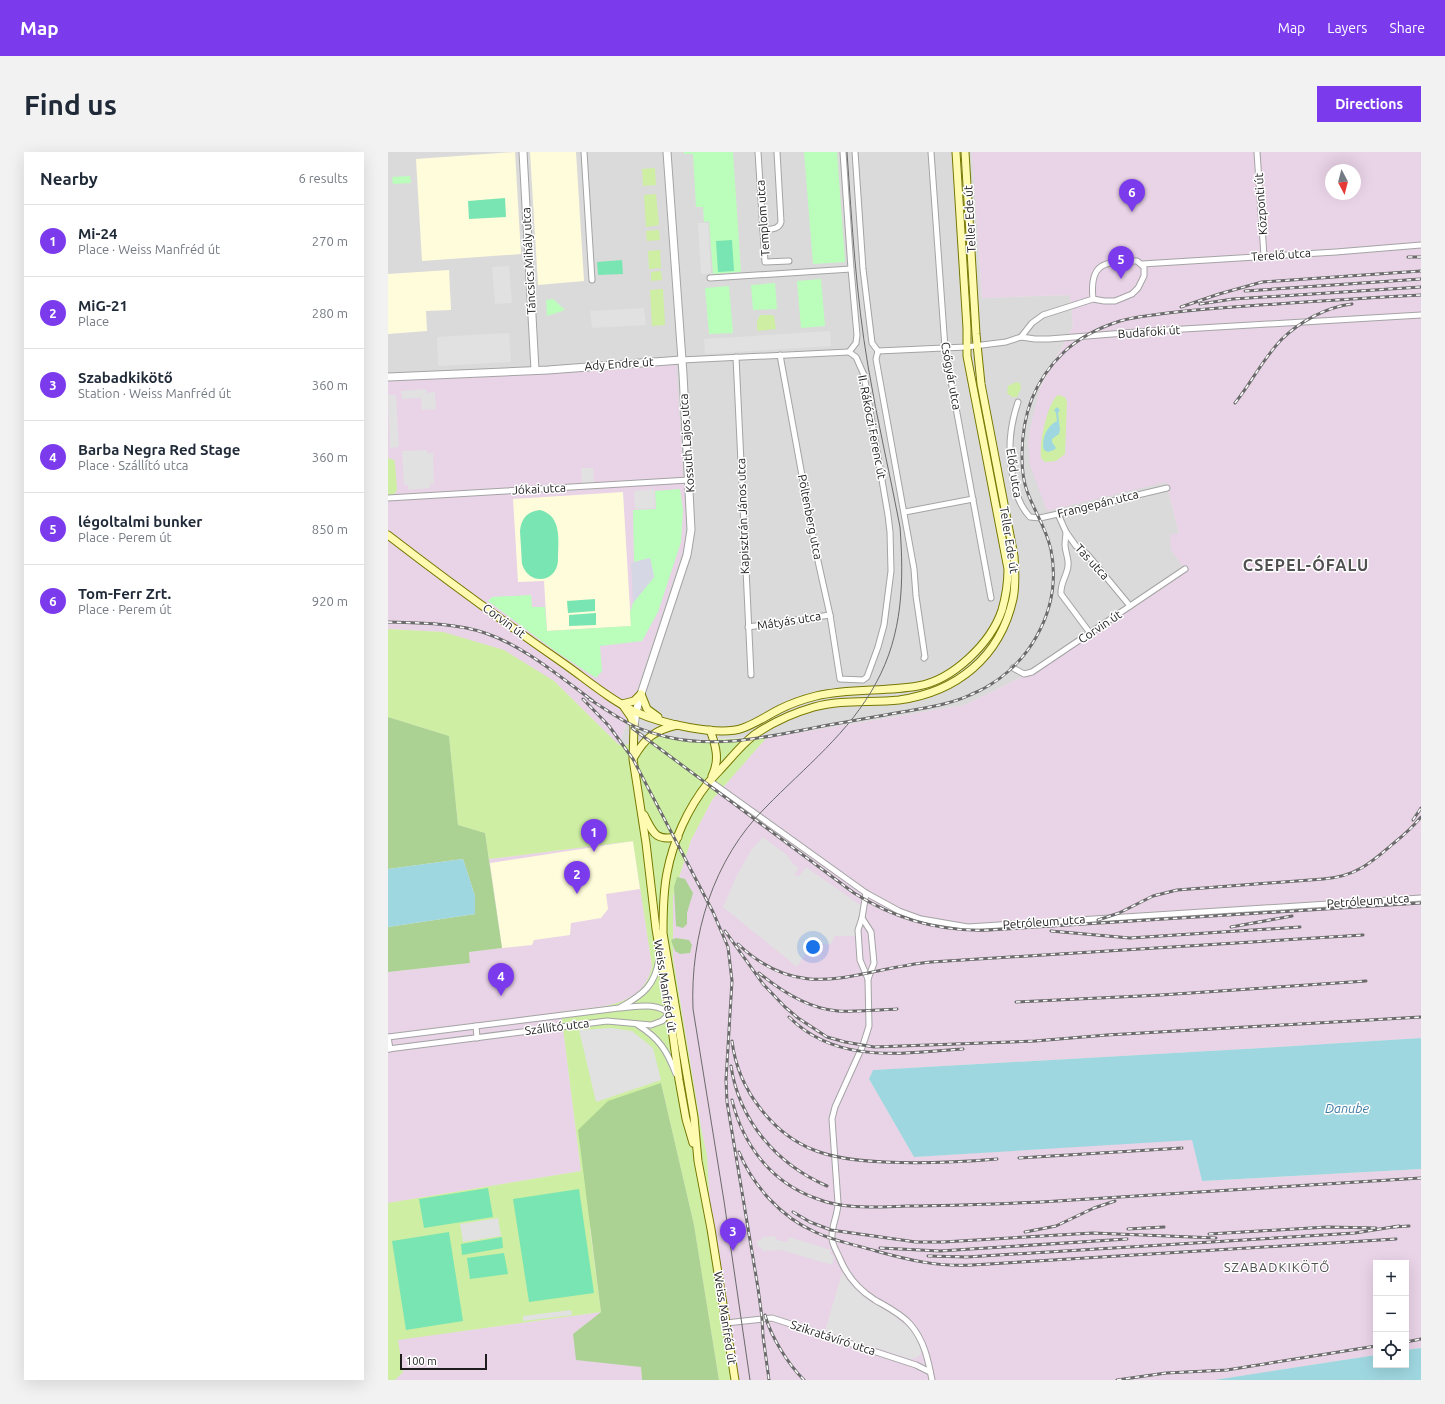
<!DOCTYPE html>
<meta charset="utf-8">
<style>
:root{--surface:#fff;--page:#f2f2f3;--text:#1f2937;--muted:#747a83;--line:#e0e1e3;--accent:#7c3aed}
body{margin:0;font-family:Ubuntu,sans-serif;background:var(--page);color:var(--text)}
.controls{position:absolute;right:12px;bottom:12px;display:grid;overflow:hidden;border-radius:0px;box-shadow:0 4px 16px #0002}
.controls button{width:36px;height:36px;display:grid;place-items:center;padding:0;border:0;border-bottom:1px solid var(--line);background:var(--surface);color:var(--text);font:20px sans-serif}
.compass{position:absolute;left:937px;top:12px;width:36px;height:36px;border-radius:50%;background:var(--surface);box-shadow:0 4px 16px #0002;rotate:173deg}
.scale{position:absolute;left:12px;bottom:10px;width:87px;box-sizing:border-box;padding-left:4px;border:2px solid #1d1d1d;border-top:0;font-size:11px;line-height:14px;white-space:nowrap;color:#1d1d1d;-webkit-text-stroke:3px #fff;paint-order:stroke}
.you{position:absolute;left:425px;top:795px;width:14px;height:14px;margin:-10px;border:3px solid #fff;border-radius:50%;background:#1a73e8;box-shadow:0 0 0 6px #1a73e833}
.badge{display:grid;place-items:center;width:26px;height:26px;border-radius:50%;background:var(--accent);color:#fff;font-size:13px;font-weight:700}
.pin{position:absolute;translate:-50% -33px;filter:drop-shadow(0 1px 2px #0008)}
.pin::after{content:'';position:absolute;top:21px;width:14px;height:12px;background:inherit;clip-path:polygon(0 0,100% 0,50% 100%)}
.list{margin:0;padding:0;list-style:none}
h2{display:flex;justify-content:space-between;align-items:center;height:52px;margin:0;padding:0 16px;font-size:17px}
h2 small{font-size:13px;font-weight:400;color:var(--muted)}
.list li{display:grid;grid-template-columns:26px 1fr auto;gap:12px;align-items:center;box-sizing:border-box;height:72px;padding:0 16px;border-top:1px solid var(--line)}
.list b{display:block;font-size:15px;white-space:nowrap}
.list p{margin:0;font-size:13px;white-space:nowrap;color:var(--muted)}
.list em{font-size:13px;font-style:normal;color:var(--muted)}
.icon{flex:none;width:22px;height:22px;fill:none;stroke:currentColor;stroke-width:2;stroke-linecap:round;stroke-linejoin:round}
.map{position:relative;flex:none;width:1033px;height:1228px;overflow:hidden;border-radius:0px}
header{display:flex;align-items:center;gap:24px;box-sizing:border-box;height:56px;padding:0 20px;background:var(--accent);color:#fff}
header strong{font-size:19px}
nav{display:flex;gap:22px;margin-inline-start:auto;font-size:14px}
.intro{display:flex;align-items:center;justify-content:space-between;box-sizing:border-box;height:96px;padding:0 24px}
h1{margin:0;font-size:28px}
.button{padding:10px 18px;border-radius:0px;background:var(--accent);color:#fff;font-size:14px;font-weight:700}
main{display:flex;gap:24px;padding:0 24px}
aside{flex:1;background:var(--surface);border-radius:0px;box-shadow:0 4px 16px #0002}
.map>svg:first-child{display:block}
</style>
<header>
<strong>Map</strong>
<nav><a>Map</a><a>Layers</a><a>Share</a></nav>
</header>
<div class="intro"><h1>Find us</h1><a class="button">Directions</a></div>
<main>
<aside>
<h2>Nearby<small>6 results</small></h2>
<ul class="list">
<li><span class="badge">1</span><div><b>Mi-24</b><p>Place · Weiss Manfréd út</p></div><em>270 m</em></li>
<li><span class="badge">2</span><div><b>MiG-21</b><p>Place</p></div><em>280 m</em></li>
<li><span class="badge">3</span><div><b>Szabadkikötő</b><p>Station · Weiss Manfréd út</p></div><em>360 m</em></li>
<li><span class="badge">4</span><div><b>Barba Negra Red Stage</b><p>Place · Szállító utca</p></div><em>360 m</em></li>
<li><span class="badge">5</span><div><b>légoltalmi bunker</b><p>Place · Perem út</p></div><em>850 m</em></li>
<li><span class="badge">6</span><div><b>Tom-Ferr Zrt.</b><p>Place · Perem út</p></div><em>920 m</em></li>
</ul>
</aside>
<div class="map">
<svg width="1033" height="1228" viewBox="0 0 1033 1228">
<rect width="100%" height="100%" fill="#efe9e2"/>
<path fill="#dbdada" d="M0,0H584L594,146L682,143L685,175L652,235L778,330L791,381L797,417L644,520L577,553L397,583L231,593L246,549L288,210L0,221Z"/>
<g fill="#e9d3e7" fill-rule="evenodd">
<path d="M584,0H1033V886L874,896L485,918L481,927L526,1005L804,987L814,1029L1033,1017V1196L1018,1198V1111H988V1203L826,1228H347L323,1077L319,1004L313,976L285,806V744L303,688L324,648L379,585L397,583L577,553L644,520L797,417L783,398L782,383L791,381L778,330L659,359L642,313L640,294L642,277L652,236L685,175L682,143L594,146ZM943,18H967V42H943Z"/>
<path d="M288,210L298,366L296,395L231,593L166,529L55,480L0,477V221Z"/>
<path d="M245,689L264,814L262,824L257,833L249,841L229,852L173,860L193,1019L0,1051V820L82,811L81,800L114,796L101,707Z"/>
<path d="M213,1160L185,1182L253,1215L254,1228H7L15,1220L9,1188Z"/>
</g>
<g fill="#fffcdb">
<path d="M127,0L133,102L34,109L28,7Z"/>
<path d="M142,0H188L196,129L150,133Z"/>
<path d="M61,118L63,158L38,159L39,179L0,182V122Z"/>
<path d="M235,340L243,474L159,479L156,429L130,430L125,347Z"/>
<path d="M245,689L252,737L218,742L220,757L213,766L183,771L182,783L146,788L144,793L114,796L102,711Z"/>
</g>
<g fill="#ceeea3">
<path d="M267,16L268,33L255,34L254,17Z"/>
<path d="M268,42L271,73L258,75L256,43Z"/>
<path d="M271,78L272,88L259,89L258,79Z"/>
<path d="M272,98L273,116L261,117L260,99Z"/>
<path d="M273,119L274,128L263,129V120Z"/>
<path d="M275,137L277,173L264,174L262,138Z"/>
<path d="M372,163H383L386,164L388,177L369,179V169Z"/>
<path d="M628,230L632,231L633,236L629,245H624L619,241L620,234Z"/>
<path d="M670,243L677,245L679,250L677,302L668,309L657,310L653,306C651,292 659,251 670,243Z"/>
<path d="M0,306L6,308L7,312L9,337C8,342 5,343 0,343Z"/>
<path d="M0,477L55,480L116,498L166,529L231,593L261,591L269,585H279L298,589L379,585L324,648L303,688L285,744V806L313,976L319,1004L323,1077L347,1228H331L306,1073L273,931L202,1077L213,1160L10,1188L15,1220L7,1228H0V1051L193,1019L173,860C207,855 256,857 264,814L245,689L101,707L97,681L70,673L61,584L0,565Z"/>
</g>
<g fill="#abd293">
<path d="M0,565L61,584L70,673L97,681L114,796L81,800L82,811L0,820V775L87,762V744L75,707L0,717Z"/>
<path d="M289,725L297,727L305,741L299,761V772L295,776L288,774L286,735Z"/>
<path d="M288,786L301,788L304,793L302,801L292,802L287,799L283,788Z"/>
<path d="M273,931L306,1073L331,1228H254L253,1215L188,1208L185,1182L213,1160L190,978L220,949Z"/>
</g>
<g fill="#bbfdbb">
<path d="M296,0H345L353,120L325,122L321,69L316,70L315,55H308L305,2H296Z"/>
<path d="M416,0H449L457,110L425,112Z"/>
<path d="M22,24L23,31L5,32L4,25Z"/>
<path d="M433,127L437,174L413,176L409,129Z"/>
<path d="M387,131L389,157L365,158L363,133Z"/>
<path d="M341,134L345,181L321,182L317,136Z"/>
<path d="M165,147L177,158L159,164L158,148Z"/>
<path d="M292,337L295,359L293,390L270,460L254,489L212,494L214,519L208,526L167,499L100,449L104,445L143,443L144,455H157L159,479L243,474L242,460L245,451L266,425L262,406L246,410L245,358L268,357L267,339Z"/>
</g>
<g fill="#79e5b2">
<path d="M117,46L118,65L81,67L80,49Z"/>
<path d="M344,88L346,119L330,120L328,89Z"/>
<path d="M234,108L235,122L210,123L209,110Z"/>
<path d="M152,358C175,364 170,390 170,409C168,431 141,434 134,412L132,379C133,366 140,359 152,358Z"/>
<path d="M207,447V459L180,461L179,449Z"/>
<path d="M208,461V473L181,474V463Z"/>
<path d="M100,1036L105,1065L36,1076L31,1047Z"/>
<path d="M191,1037L206,1141L141,1150L125,1047Z"/>
<path d="M61,1080L75,1169L18,1178L4,1089Z"/>
<path d="M114,1085L115,1096L74,1103L73,1092Z"/>
<path d="M116,1101L120,1122L82,1127L79,1106Z"/>
</g>
<g fill="#e1e1e1">
<path d="M310,71H320L323,121L313,122Z"/>
<path d="M121,114L124,151L107,152L104,115Z"/>
<path d="M256,156L258,173L204,176L202,159Z"/>
<path d="M442,179L443,194L317,202L316,187Z"/>
<path d="M121,181L123,210L50,214L49,185Z"/>
<path d="M38,237L39,241L47,240L48,257L34,258L33,246L14,247L13,239Z"/>
<path d="M0,243H8L11,295L2,296Z"/>
<path d="M39,298V301H45L46,332H42V336L20,338V333H16L14,299Z"/>
<path d="M193,316H205L206,330L194,331Z"/>
<path d="M266,337L267,356L247,357L246,339Z"/>
<path d="M375,685L399,703L405,712L411,716L407,722V724H411L418,715L475,755L470,784H447L443,792L424,793L409,815L335,755L348,725L363,698Z"/>
<path d="M223,876L244,879L265,896L273,928L208,950L191,878Z"/>
<path d="M110,1066L113,1084L75,1090L72,1072Z"/>
<path d="M387,1084L388,1088L400,1090L401,1085L443,1098L442,1102L445,1103L446,1105L444,1113L393,1098L375,1099L373,1095H370L369,1089L373,1088L374,1085Z"/>
<path d="M454,1121L466,1136L477,1146L505,1163L521,1176L529,1188L533,1197V1201L530,1205L522,1207L437,1179Z"/>
<path d="M183,1158L184,1163L135,1169V1164Z"/>
</g>
<path fill="#d6d7e5" d="M262,406L266,425L245,451L243,411Z"/>
<g fill="#9fd7e0">
<path d="M669,255L672,258L670,261L672,278L671,282L664,287V290L668,296L666,298L660,300L656,298C653,287 659,274 669,269L668,261L666,258Z"/>
<path d="M75,707L87,744V762L0,775V717Z"/>
<path d="M1033,886V1017L814,1029L804,988L526,1005L481,927L485,918L874,896Z"/>
<path d="M1033,1196V1228H826L988,1203V1213H1018V1198Z"/>
</g>
<g fill="none" stroke-linecap="round" stroke-linejoin="round">
<defs>
<g id="minor">
<path d="M196,0L204,128"/>
<path d="M370,0L377,110L401,109"/>
<path d="M455,0L463,117L469,183L468,191L461,200"/>
<path d="M467,0L475,117L484,191L490,199"/>
<path d="M543,0L557,196L603,446"/>
<path d="M869,0L876,104"/>
<path d="M375,78C382,77 391,78 393,70L389,0"/>
<path d="M754,112L948,100L1033,93"/>
<path d="M322,126L463,117"/>
<path d="M633,185L644,171L655,163L705,147L716,149H727L744,142L750,136L756,124V115L749,109C718,110 701,109 705,147"/>
<path d="M490,199L578,195L618,190L633,185L647,187H661L762,179L1033,163"/>
<path d="M490,199L488,207L526,417L528,444L537,505L536,506"/>
<path d="M392,203L428,400L442,463L452,527L475,528L479,525L490,495L496,473L503,419L502,380L500,363L476,223L468,205L461,200"/>
<path d="M348,205L363,523"/>
<path d="M293,208L461,200"/>
<path d="M630,250C621,277 620,298 625,326C628,341 631,353 642,365L652,366L670,362L779,336"/>
<path d="M0,346L301,328"/>
<path d="M517,360L585,347"/>
<path d="M670,362L678,380L688,394L699,402L742,454"/>
<path d="M678,380C678,384 677,389 677,393C677,400 681,406 680,414C679,424 672,431 673,442L702,481"/>
<path d="M360,475L442,463"/>
<path d="M625,516L636,522L644,520L797,417"/>
<path d="M322,629L478,741L511,759L533,767L580,775L1033,746"/>
<path d="M478,741L474,766L470,778L472,808L480,827L481,874L475,893L447,955L444,967L450,1051C450,1063 443,1074 444,1087C445,1094 449,1100 452,1107C459,1124 471,1138 487,1148C499,1155 512,1161 522,1172C536,1188 540,1207 544,1228"/>
<path d="M474,766L483,780L486,811L480,827"/>
<path d="M233,855C256,842 267,833 271,807"/>
<path d="M250,873C272,887 279,899 288,922"/>
<path d="M88,874L89,886"/>
<path d="M0,885L231,856C249,855 269,849 283,863"/>
<path d="M0,885L2,897"/>
<path d="M0,897L219,869L263,873L274,869L283,860"/>
<path d="M338,1171L384,1166L528,1213L542,1220"/>
</g>
<g id="tertiary">
<path d="M135,0L147,218"/>
<path d="M0,225L160,218L293,208"/>
<path d="M246,574L248,560L253,542L299,403L303,378L295,222L279,0"/>
</g>
<g id="secondary">
<path d="M0,383C57,427 116,470 175,511C198,527 222,548 248,560C271,571 331,585 355,576C369,571 380,563 392,557C404,551 416,547 428,544C462,536 496,540 530,534C565,528 603,491 614,458C618,444 620,431 620,417L579,204V176L568,0"/>
<path d="M253,542L259,557L270,565"/>
<path d="M234,552L246,549L253,542"/>
<path d="M236,555L243,565L246,574L245,607L258,691L268,777L282,862L291,928L298,967L305,991"/>
<path d="M322,578C328,594 332,608 324,624"/>
<path d="M246,605C257,586 267,578 289,573"/>
<path d="M256,663C266,682 267,689 290,685"/>
<path d="M347,1228L323,1077L310,1009L306,965L275,781C275,761 275,741 279,721C285,689 300,656 320,631C327,623 334,616 341,608C348,600 357,590 366,583C385,570 405,561 426,555C454,547 483,551 511,548C569,540 612,505 625,447C628,433 627,418 626,404L593,232L588,182L577,0"/>
</g>
</defs>
<use href="#minor" stroke="#a4a4a4" stroke-width="7"/>
<use href="#tertiary" stroke="#a4a4a4" stroke-width="9"/>
<use href="#secondary" stroke="#757800" stroke-width="9"/>
<use href="#minor" stroke="#fff" stroke-width="5"/>
<use href="#tertiary" stroke="#fff" stroke-width="7"/>
<use href="#secondary" stroke="#fefbb1" stroke-width="7"/>
<path stroke="#6b6b6b" stroke-width="1" d="M362,1228L336,1049L305,857C302,784 325,707 378,655C416,616 462,580 488,531C515,482 516,429 512,375C502,322 489,268 480,214C468,143 464,72 459,0"/>
<defs>
<g id="rail">
<path d="M1020,105H1033"/>
<path d="M857,139L1033,127"/>
<path d="M812,152L845,147L1033,135"/>
<path d="M793,155L831,142L874,130L1033,119"/>
<path d="M847,251C863,231 875,207 893,188C911,170 938,155 964,152"/>
<path d="M0,470C31,471 67,471 97,481C136,494 172,525 205,549"/>
<path d="M195,547L221,574L245,607L325,760L340,795L344,829L338,928L339,950L370,1136L374,1166L375,1184L381,1228"/>
<path d="M201,547C216,556 231,567 246,574C256,579 268,582 279,585C336,598 390,582 446,572C471,568 496,563 520,559C541,555 563,552 582,543C639,520 675,459 663,398C658,375 646,359 639,339C635,328 634,315 634,304C634,262 646,229 676,200C691,186 713,175 732,169C745,165 759,164 772,162C801,158 830,156 859,154C917,150 975,146 1033,143"/>
<path d="M244,576L466,741C507,767 552,780 601,778L1033,751"/>
<path d="M1025,668L1033,656"/>
<path d="M710,768L731,761L765,744L789,738L935,727C967,725 983,711 1006,691C1016,683 1025,675 1033,665"/>
<path d="M843,775L904,764"/>
<path d="M337,779L375,832L397,855L410,866L439,885L457,890L486,895L647,889L719,883L1033,865"/>
<path d="M663,779L742,786L912,775"/>
<path d="M350,792C415,854 468,817 543,810L975,783"/>
<path d="M371,821C393,839 421,857 450,859C470,860 490,858 509,857"/>
<path d="M628,850L773,843L978,829"/>
<path d="M401,865C449,913 515,901 575,897"/>
<path d="M344,889C347,913 357,937 372,956C406,1000 445,1008 497,1010C535,1012 572,1010 609,1007"/>
<path d="M343,914C351,968 388,1012 439,1034"/>
<path d="M344,948C355,993 383,1030 427,1046C456,1058 488,1055 519,1054C564,1054 609,1052 653,1050C780,1042 906,1034 1033,1026"/>
<path d="M351,1000C365,1034 393,1065 427,1080C446,1089 468,1093 488,1099C520,1108 551,1115 584,1113L1008,1087"/>
<path d="M631,1006L794,996"/>
<path d="M405,1060L422,1070L443,1078L528,1090H555L705,1081L828,1086"/>
<path d="M1005,1075L1021,1074"/>
<path d="M740,1077L776,1075"/>
<path d="M637,1080L668,1074L706,1056L727,1049"/>
<path d="M821,1082L939,1075L988,1076"/>
<path d="M492,1096L552,1099L739,1087"/>
<path d="M540,1104L579,1105L967,1081L1011,1074"/>
<path d="M377,1163C383,1185 400,1212 416,1228"/>
<path d="M1018,1190L1033,1187"/>
<path d="M729,1228L778,1221L839,1218L988,1194"/>
</g>
</defs>
<use href="#rail" stroke="#6b6b6b" stroke-width="3"/>
<use href="#rail" stroke="#fff" stroke-width="1.5" stroke-dasharray="4.5" stroke-linecap="butt"/>
</g>
<g text-anchor="middle" stroke-width="3" stroke-linejoin="round" paint-order="stroke">
<g font-size="12" fill="#1d1d1d" stroke="#fff">
<text transform="translate(873 52) rotate(-94)" y="4">Központi út</text>
<text transform="translate(375 66) rotate(-94)" y="4">Templom utca</text>
<text transform="translate(582 67) rotate(-93)" y="4">Teller Ede út</text>
<text transform="translate(893 103) rotate(-4)" y="4">Terelő utca</text>
<text transform="translate(141 109) rotate(-93)" y="4">Táncsics Mihály utca</text>
<text transform="translate(761 180) rotate(-4)" y="4">Budafoki út</text>
<text transform="translate(231 212) rotate(-4)" y="4">Ady Endre út</text>
<text transform="translate(563 224) rotate(80)" y="4">Csőgyár utca</text>
<text transform="translate(484 275) rotate(79)" y="4">II. Rákóczi Ferenc út</text>
<text transform="translate(299 291) rotate(-94)" y="4">Kossuth Lajos utca</text>
<text transform="translate(626 321) rotate(81)" y="4">Előd utca</text>
<text transform="translate(151 337) rotate(-3)" y="4">Jókai utca</text>
<text transform="translate(710 352) rotate(-14)" y="4">Frangepán utca</text>
<text transform="translate(355 364) rotate(-92)" y="4">Kapisztrán János utca</text>
<text transform="translate(422 365) rotate(79)" y="4">Pöltenberg utca</text>
<text transform="translate(621 388) rotate(81)" y="4">Teller Ede út</text>
<text transform="translate(704 410) rotate(47)" y="4">Tas utca</text>
<text transform="translate(116 469) rotate(36)" y="4">Corvin út</text>
<text transform="translate(401 469) rotate(-9)" y="4">Mátyás utca</text>
<text transform="translate(712 475) rotate(-34)" y="4">Corvin út</text>
<text transform="translate(980 749) rotate(-4)" y="4">Petróleum utca</text>
<text transform="translate(656 770) rotate(-4)" y="4">Petróleum utca</text>
<text transform="translate(277 834) rotate(81)" y="4">Weiss Manfréd út</text>
<text transform="translate(169 875) rotate(-7)" y="4">Szállító utca</text>
<text transform="translate(337 1166) rotate(81)" y="4">Weiss Manfréd út</text>
<text transform="translate(445 1186) rotate(18)" y="4">Szikratávíró utca</text>
</g>
<g font-size="13" font-style="italic" fill="#3e79a3" stroke="#fff">
<text x="959" y="961">Danube</text>
</g>
<g font-size="13" letter-spacing="1" fill="#505050" stroke="#fff">
<text x="889" y="1120">SZABADKIKÖTŐ</text>
</g>
<g font-size="16" font-weight="bold" letter-spacing="1" fill="#505050" stroke="#fff">
<text x="918" y="419">CSEPEL-ÓFALU</text>
</g>
</g>
</svg>
<div class="controls">
<button>+</button>
<button>−</button>
<button><svg class="icon" aria-label="locate" viewBox="0 0 24 24"><circle cx="12" cy="12" r="6"/><path d="M12 2v4M12 18v4M2 12h4M18 12h4"/></svg></button>
</div>
<svg class="compass" viewBox="-18 -18 36 36"><path d="M0-13l5 13h-10z" fill="#e53935"/><path d="M0 13l5-13h-10z" fill="#747a83"/></svg>
<div class="scale">100 m</div>
<div class="you"></div>
<div class="pin badge" style="left:206px;top:700px">1</div>
<div class="pin badge" style="left:189px;top:742px">2</div>
<div class="pin badge" style="left:345px;top:1099px">3</div>
<div class="pin badge" style="left:113px;top:844px">4</div>
<div class="pin badge" style="left:733px;top:127px">5</div>
<div class="pin badge" style="left:744px;top:60px">6</div>
</div>
</main>
